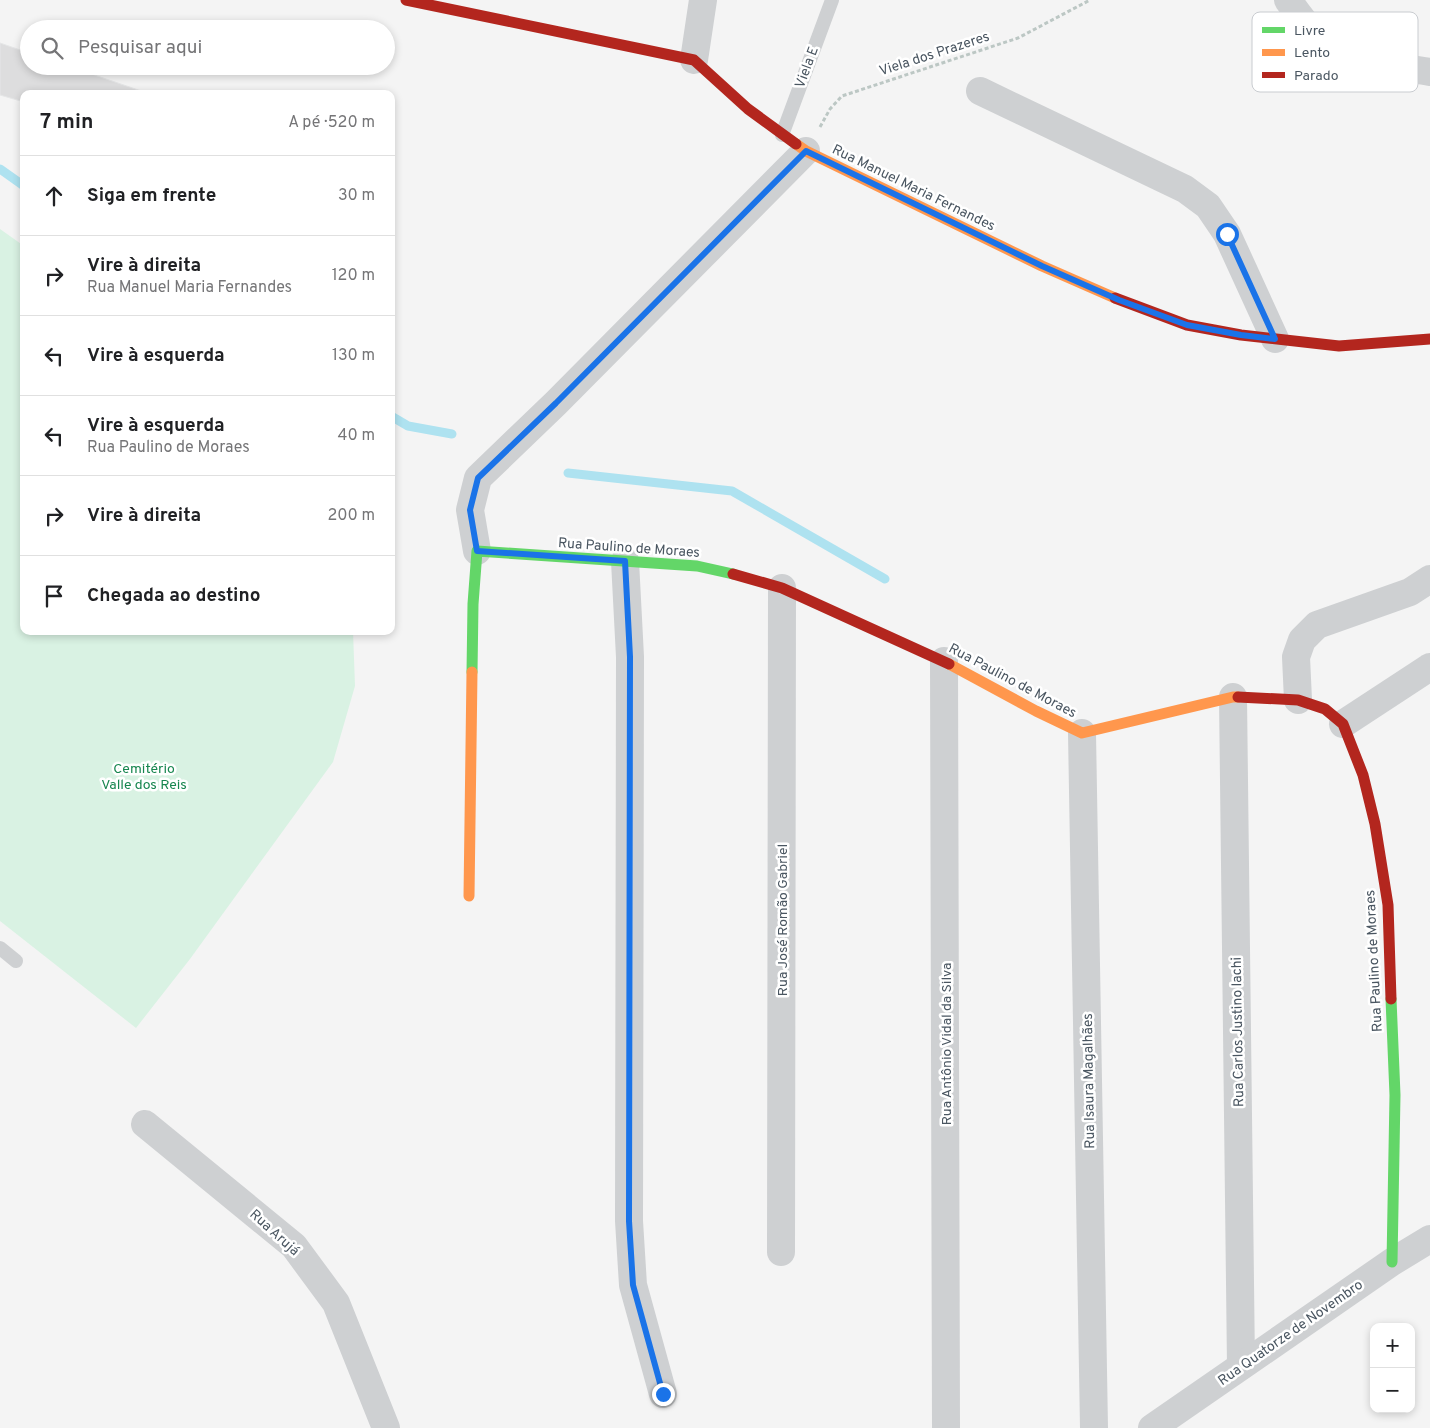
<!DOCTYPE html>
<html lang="pt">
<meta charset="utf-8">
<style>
:root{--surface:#fff;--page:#f6f6f6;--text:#202124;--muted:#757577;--line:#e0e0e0}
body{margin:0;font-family:Overpass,sans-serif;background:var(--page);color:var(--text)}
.controls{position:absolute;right:15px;bottom:15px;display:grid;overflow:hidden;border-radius:10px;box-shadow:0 2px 8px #0003}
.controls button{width:45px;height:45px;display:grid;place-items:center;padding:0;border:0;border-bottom:1px solid var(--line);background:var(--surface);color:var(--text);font:25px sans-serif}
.stop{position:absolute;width:15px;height:15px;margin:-11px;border:4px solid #1a73e8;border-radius:50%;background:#fff}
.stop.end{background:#1a73e8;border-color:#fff;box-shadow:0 1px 5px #0008}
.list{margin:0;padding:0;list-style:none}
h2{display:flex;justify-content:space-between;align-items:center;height:65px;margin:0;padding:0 20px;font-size:21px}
h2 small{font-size:16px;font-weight:400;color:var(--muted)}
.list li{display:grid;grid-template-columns:32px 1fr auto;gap:15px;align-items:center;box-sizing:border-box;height:80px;padding:0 20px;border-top:1px solid var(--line)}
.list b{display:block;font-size:19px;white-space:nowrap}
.list p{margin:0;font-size:16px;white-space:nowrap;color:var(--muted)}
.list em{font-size:16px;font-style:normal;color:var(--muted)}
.icon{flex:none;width:28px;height:28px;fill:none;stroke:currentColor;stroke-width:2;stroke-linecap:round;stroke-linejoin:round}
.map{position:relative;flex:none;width:1430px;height:1428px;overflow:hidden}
.search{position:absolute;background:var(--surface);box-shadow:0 2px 8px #0003;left:20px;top:20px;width:375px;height:55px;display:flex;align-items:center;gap:12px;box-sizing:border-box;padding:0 18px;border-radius:28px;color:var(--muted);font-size:19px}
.panel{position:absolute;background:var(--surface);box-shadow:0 2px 8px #0003;left:20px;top:90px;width:375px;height:545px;border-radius:10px}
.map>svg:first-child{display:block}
</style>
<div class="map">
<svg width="1430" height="1428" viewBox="0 0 1430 1428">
<rect width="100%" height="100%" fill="#f4f4f4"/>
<path fill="#d9f2e3" d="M0,229L24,246V631H353L355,686L333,762L190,959L136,1028L0,921Z"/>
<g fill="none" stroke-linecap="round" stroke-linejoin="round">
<g stroke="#aee2f0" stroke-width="9">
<path d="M0,169L24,186"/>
<path d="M391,416L408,426L452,434"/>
<path d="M568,473L732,491L885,579"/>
</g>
</g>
<path fill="#ddddde" stroke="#e5e6e7" d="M0,43L29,53V66H68L150,94H24V102L0,95Z"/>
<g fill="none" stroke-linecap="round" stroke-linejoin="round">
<path stroke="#bcc7c4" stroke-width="3" stroke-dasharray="4 2.5" stroke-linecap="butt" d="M820,127L830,109L842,96L1018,38L1090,0"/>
<g stroke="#ced0d2" stroke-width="14">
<path d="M782,135L832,0"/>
<path d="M0,948L16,961"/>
</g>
<g stroke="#ced0d2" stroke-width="28">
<path d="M1288,0C1300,17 1314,37 1333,47C1362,64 1397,66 1430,72"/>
<path d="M694,60L703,0"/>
<path d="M980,91L1185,189L1208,206L1227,234L1275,339"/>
<path d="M477,551L470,510L478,478L556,403L806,151"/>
<path d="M625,561L630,657L629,1221L633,1285L663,1394"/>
<path d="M944,661L946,1428"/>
<path d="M1233,697L1241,1366"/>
<path d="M1298,700L1296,657L1302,640L1317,625L1410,592L1430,579"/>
<path d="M1343,724L1430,667"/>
<path d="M1082,733L1094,1428"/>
<path d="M145,1124L294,1246L336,1303L386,1428"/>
<path d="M781,1252L782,588"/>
<path d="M1152,1428L1392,1262L1430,1239"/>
</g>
<g stroke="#63d668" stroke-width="11">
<path d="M472,672L473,604L477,551L697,566L733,574"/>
<path d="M1391,999L1395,1095L1392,1262"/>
</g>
<g stroke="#ff974d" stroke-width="11">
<path d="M796,144L806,151L1042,266L1115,298"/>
<path d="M949,664L1036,711L1082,733L1233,697H1238"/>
<path d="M469,896L472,672"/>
</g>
<g stroke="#b3261e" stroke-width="11">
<path d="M406,0L694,60L748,109L796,144"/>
<path d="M1115,298L1187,325L1241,335L1339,346L1430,339"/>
<path d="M733,574L782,588L949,664"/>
<path d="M1238,697L1298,700L1325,709L1343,724L1363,775L1375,824L1388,905L1391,999"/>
</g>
</g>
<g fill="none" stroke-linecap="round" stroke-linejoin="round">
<path stroke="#1a73e8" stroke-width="6" d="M663,1394L633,1285L629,1221L630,657L625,561L477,551L470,510L478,478L556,403L806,151L1042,266L1119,300L1187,325L1241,335L1275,339L1227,234"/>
</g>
<g text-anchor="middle" stroke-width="5" stroke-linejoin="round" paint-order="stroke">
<g font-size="14" fill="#4a5661" stroke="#fff">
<text transform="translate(934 53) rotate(-18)" y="5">Viela dos Prazeres</text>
<text transform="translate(806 67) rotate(-70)" y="5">Viela E</text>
<text transform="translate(914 187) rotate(26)" y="5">Rua Manuel Maria Fernandes</text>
<text transform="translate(629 547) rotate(4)" y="5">Rua Paulino de Moraes</text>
<text transform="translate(1013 680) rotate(28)" y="5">Rua Paulino de Moraes</text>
<text transform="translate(782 920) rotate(-90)" y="5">Rua José Romão Gabriel</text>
<text transform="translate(1373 961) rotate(-93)" y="5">Rua Paulino de Moraes</text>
<text transform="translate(1237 1032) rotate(-91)" y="5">Rua Carlos Justino Iachi</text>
<text transform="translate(946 1044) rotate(-90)" y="5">Rua Antônio Vidal da Silva</text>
<text transform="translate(1088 1081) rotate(-91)" y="5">Rua Isaura Magalhães</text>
<text transform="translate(275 1232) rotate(42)" y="5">Rua Arujá</text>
<text transform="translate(1290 1332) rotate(-35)" y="5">Rua Quatorze de Novembro</text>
</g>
<g font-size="14" fill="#17864f" stroke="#fff">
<text x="144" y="773">Cemitério<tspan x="144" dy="16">Valle dos Reis</tspan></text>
</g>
</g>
<rect x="1252" y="12" width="166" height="80" rx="8" fill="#fff" stroke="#c9ccd0" stroke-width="1"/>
<rect x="1262" y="27" width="23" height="6" fill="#63d668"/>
<rect x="1262" y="49" width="23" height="7" fill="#ff974d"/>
<rect x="1262" y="72" width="23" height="6" fill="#b3261e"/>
<g font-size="14" fill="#4a5661">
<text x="1294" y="35">Livre</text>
<text x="1294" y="57">Lento</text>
<text x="1294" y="80">Parado</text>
</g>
</svg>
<div class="controls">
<button>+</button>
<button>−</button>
</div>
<div class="stop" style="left:1227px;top:234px"></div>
<div class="stop end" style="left:663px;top:1394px"></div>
<div class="search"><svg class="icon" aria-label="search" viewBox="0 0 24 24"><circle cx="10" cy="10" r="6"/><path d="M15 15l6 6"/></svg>Pesquisar aqui</div>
<section class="panel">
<h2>7 min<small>A pé · 520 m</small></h2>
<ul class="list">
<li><svg class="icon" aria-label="ahead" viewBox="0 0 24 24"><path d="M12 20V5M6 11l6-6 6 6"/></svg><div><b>Siga em frente</b></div><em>30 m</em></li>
<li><svg class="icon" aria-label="right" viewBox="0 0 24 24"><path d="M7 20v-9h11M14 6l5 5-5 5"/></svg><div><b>Vire à direita</b><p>Rua Manuel Maria Fernandes</p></div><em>120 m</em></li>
<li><svg class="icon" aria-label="left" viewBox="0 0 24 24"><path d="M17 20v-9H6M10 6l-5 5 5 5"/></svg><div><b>Vire à esquerda</b></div><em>130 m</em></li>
<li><svg class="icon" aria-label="left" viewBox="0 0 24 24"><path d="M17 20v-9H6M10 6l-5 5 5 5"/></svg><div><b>Vire à esquerda</b><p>Rua Paulino de Moraes</p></div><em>40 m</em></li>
<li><svg class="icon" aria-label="right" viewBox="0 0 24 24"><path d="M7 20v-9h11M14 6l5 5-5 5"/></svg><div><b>Vire à direita</b></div><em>200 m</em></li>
<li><svg class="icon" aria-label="arrive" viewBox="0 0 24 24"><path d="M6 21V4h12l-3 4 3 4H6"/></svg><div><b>Chegada ao destino</b></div></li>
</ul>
</section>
</div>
